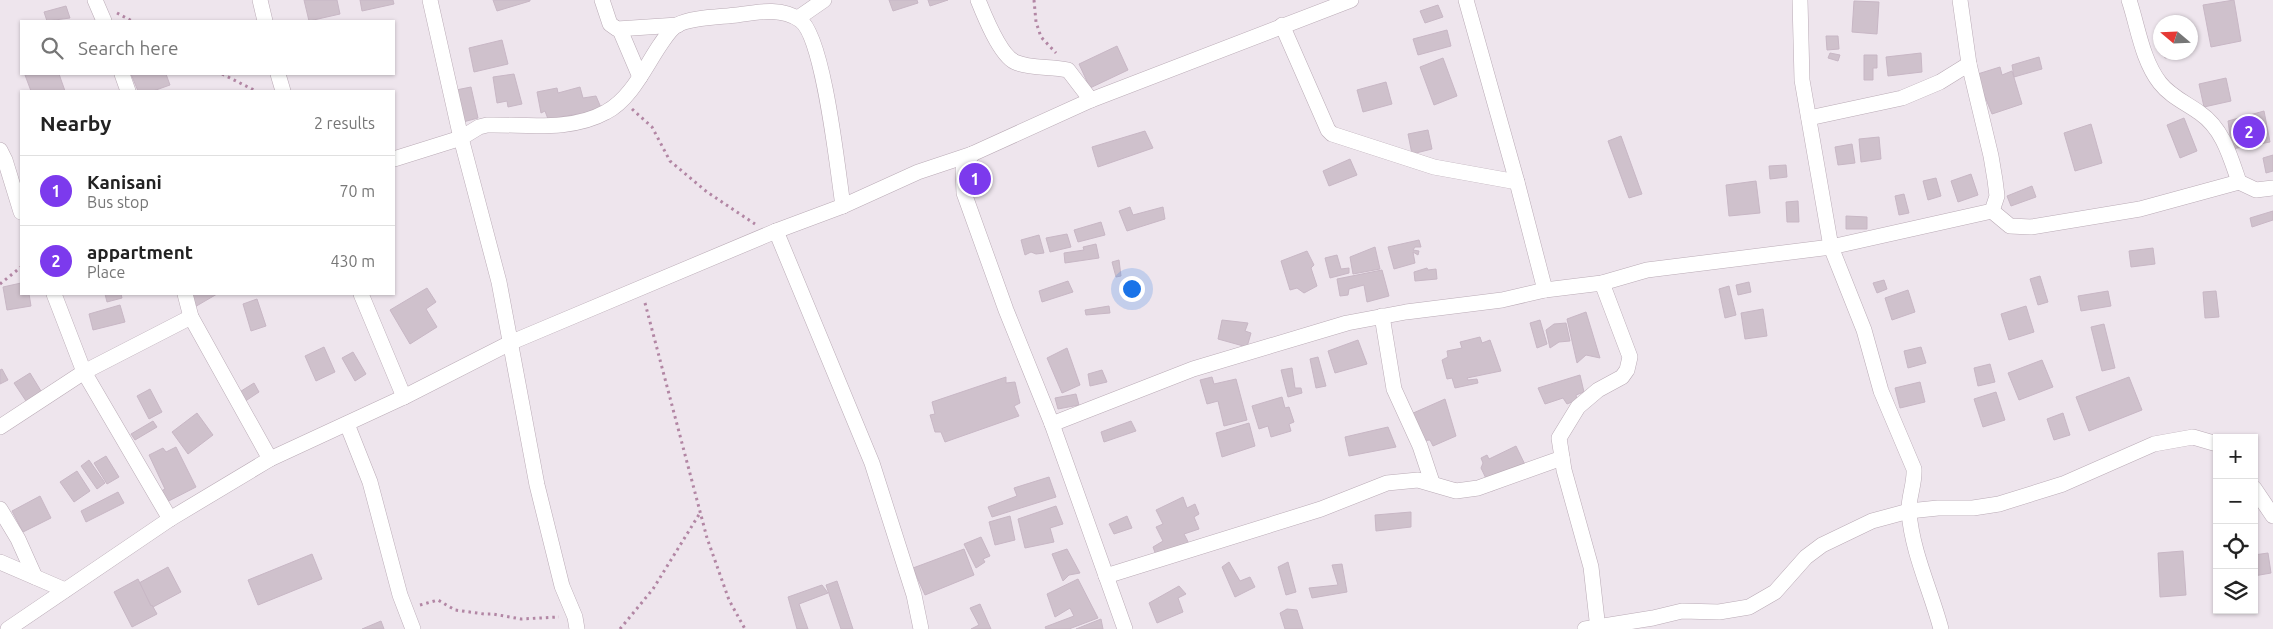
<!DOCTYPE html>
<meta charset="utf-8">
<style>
:root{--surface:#fff;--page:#f2f2f2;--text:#222;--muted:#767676;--line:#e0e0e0;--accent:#7c3aed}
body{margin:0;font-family:Ubuntu,sans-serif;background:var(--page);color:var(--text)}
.controls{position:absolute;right:15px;bottom:15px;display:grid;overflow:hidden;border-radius:0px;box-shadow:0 1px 4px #0004}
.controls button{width:45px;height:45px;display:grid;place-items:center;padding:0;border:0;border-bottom:1px solid var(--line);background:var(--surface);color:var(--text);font:25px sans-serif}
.compass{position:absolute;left:2153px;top:15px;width:45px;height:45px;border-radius:50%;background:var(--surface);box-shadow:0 1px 4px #0004;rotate:289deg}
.you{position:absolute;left:1131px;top:288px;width:18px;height:18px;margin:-12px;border:4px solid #fff;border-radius:50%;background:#1a73e8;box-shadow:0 0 0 8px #1a73e833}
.badge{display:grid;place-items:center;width:32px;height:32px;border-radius:50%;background:var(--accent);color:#fff;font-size:16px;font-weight:700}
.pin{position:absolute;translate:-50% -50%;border:2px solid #fff;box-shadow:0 1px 5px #0006}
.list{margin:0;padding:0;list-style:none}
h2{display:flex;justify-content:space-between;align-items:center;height:65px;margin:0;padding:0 20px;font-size:21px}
h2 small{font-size:16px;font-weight:400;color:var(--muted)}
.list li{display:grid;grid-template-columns:32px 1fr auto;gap:15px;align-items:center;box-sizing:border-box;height:70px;padding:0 20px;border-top:1px solid var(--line)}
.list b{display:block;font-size:19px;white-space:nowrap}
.list p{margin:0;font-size:16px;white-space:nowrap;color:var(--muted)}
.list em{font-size:16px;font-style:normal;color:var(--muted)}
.icon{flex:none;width:28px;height:28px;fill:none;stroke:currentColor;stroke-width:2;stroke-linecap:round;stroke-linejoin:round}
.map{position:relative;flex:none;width:2273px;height:629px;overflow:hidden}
.search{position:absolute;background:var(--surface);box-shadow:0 1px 4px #0004;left:20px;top:20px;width:375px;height:55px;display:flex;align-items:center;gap:12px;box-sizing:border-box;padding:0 18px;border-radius:0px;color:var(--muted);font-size:19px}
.panel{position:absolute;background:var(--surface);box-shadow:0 1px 4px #0004;left:20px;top:90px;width:375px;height:205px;border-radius:0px}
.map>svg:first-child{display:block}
</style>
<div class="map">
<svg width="2273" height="629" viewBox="0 0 2273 629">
<rect width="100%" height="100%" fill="#eee5ed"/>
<g fill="#cfc1cc" stroke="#c8b7c5">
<path d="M304,0H337L340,14L309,21Z"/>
<path d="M360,0H393L394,4L362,11Z"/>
<path d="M493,0H530V1L497,11Z"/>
<path d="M889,0H917L918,3L893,11Z"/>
<path d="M928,0H948L930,6Z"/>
<path d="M2234,0L2241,41L2211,47L2203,5Z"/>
<path d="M1854,1L1879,2L1877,34L1852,32Z"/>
<path d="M1438,5L1443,17L1425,23L1420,11Z"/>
<path d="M66,6L70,18L47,21L44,12Z"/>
<path d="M1447,30L1451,46L1418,55L1413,39Z"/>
<path d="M1826,36H1838L1839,49L1827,50Z"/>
<path d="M502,40L508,64L474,72L469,48Z"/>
<path d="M1117,46L1128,70L1090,88L1079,64Z"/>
<path d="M2163,52H2186V54L2165,58Z"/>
<path d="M1830,53L1840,55L1838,61L1828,58Z"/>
<path d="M1921,53L1922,72L1888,76L1886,57Z"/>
<path d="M1864,55H1877V68H1873V80H1864Z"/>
<path d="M2039,57L2042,69L2014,77L2012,65Z"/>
<path d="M1443,58L1457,96L1434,105L1420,67Z"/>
<path d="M2000,67L2002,75L2012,71L2022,104L1992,114L1981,87L1968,77Z"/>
<path d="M30,74H59L65,91H31L25,75Z"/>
<path d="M131,74H166L170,85L153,91H138Z"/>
<path d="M514,74L522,104L508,107L507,101L497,103L493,77Z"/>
<path d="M2226,78L2231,101L2204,107L2199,84Z"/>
<path d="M1386,82L1392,104L1363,112L1357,90Z"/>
<path d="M471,87L478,118L463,122L456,90Z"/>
<path d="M580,87L583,98L596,96L602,110L548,119L545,111L541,113L537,92L557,88L558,93Z"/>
<path d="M2264,111L2270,142L2232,149L2228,121Z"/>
<path d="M2184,118L2197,151L2180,158L2167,125Z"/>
<path d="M2091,124L2102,163L2075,171L2064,133Z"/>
<path d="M1428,130L1432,149L1412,154L1408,134Z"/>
<path d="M1145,131L1153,148L1098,167L1092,147Z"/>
<path d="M1621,136L1642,194L1629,198L1608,141Z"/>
<path d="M1879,137L1881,159L1861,162L1859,139Z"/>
<path d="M1852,144L1855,163L1838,165L1835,147Z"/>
<path d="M2273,155V171L2266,173L2263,158Z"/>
<path d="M1350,159L1357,175L1329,186L1323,171Z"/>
<path d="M1786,165L1787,177L1770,179L1769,166Z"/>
<path d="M1971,174L1978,195L1958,202L1951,181Z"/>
<path d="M1936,178L1941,196L1928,200L1923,181Z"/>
<path d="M1756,181L1760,213L1729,216L1726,185Z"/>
<path d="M2032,186L2036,197L2011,206L2007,196Z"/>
<path d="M1904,194L1909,213L1899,215L1895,196Z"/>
<path d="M1798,201L1799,222H1787L1786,202Z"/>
<path d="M1130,207L1133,215L1163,207L1165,219L1127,231L1119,211Z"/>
<path d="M2273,211V220L2252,227L2250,218Z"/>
<path d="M1846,216L1867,217V229H1846Z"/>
<path d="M1101,222L1105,235L1078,242L1074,230Z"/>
<path d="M1067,234L1071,247L1050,252L1046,238Z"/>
<path d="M1039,235L1044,253L1036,254L1031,252L1025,255L1021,240Z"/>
<path d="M1419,240L1421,247H1415L1413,250L1419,251L1418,255L1413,252L1415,263L1394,269L1388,247Z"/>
<path d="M1096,244L1099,258L1065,263L1064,253L1084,250L1083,247Z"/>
<path d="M1375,247L1380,269L1353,274L1350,257Z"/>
<path d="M2153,248L2155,264L2131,267L2129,251Z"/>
<path d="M1307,251L1314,265L1311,268L1317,286L1304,293L1297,288L1290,290L1281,261Z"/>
<path d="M1337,255L1341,269L1349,268V273L1330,278L1325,258Z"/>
<path d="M1119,260L1121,276L1116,277L1112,262Z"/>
<path d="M1427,268L1428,270L1436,269L1437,279L1415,281L1414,272Z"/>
<path d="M1382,270L1389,296L1367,302L1364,285L1349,289L1348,295L1340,296L1337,279Z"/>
<path d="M2040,276L2048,302L2038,305L2030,279Z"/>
<path d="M1884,280L1887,289L1877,293L1873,283Z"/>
<path d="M1068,281L1073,292L1042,302L1039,291Z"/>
<path d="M1749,282L1751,292L1738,295L1736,285Z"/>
<path d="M21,283V294H29L31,306L7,310L3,287Z"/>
<path d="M1729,286L1736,315L1725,318L1719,289Z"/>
<path d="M427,288L436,302L426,309L437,327L410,344L390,310Z"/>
<path d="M1908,290L1915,312L1892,320L1885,298Z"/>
<path d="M2108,291L2111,306L2081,311L2078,296Z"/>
<path d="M2216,291L2219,317L2205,318L2203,292Z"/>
<path d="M105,294H121L122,298L107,302Z"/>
<path d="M185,294H217L193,308Z"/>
<path d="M257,299L266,326L251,331L243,304Z"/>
<path d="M120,305L125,322L93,330L89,314Z"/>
<path d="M1109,306L1110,313L1086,315L1085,310Z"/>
<path d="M2026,306L2034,332L2009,340L2001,314Z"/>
<path d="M1763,309L1767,336L1745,339L1741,313Z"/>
<path d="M1586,312L1600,358L1586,355L1577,363L1567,319Z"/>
<path d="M1222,320L1248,323L1245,331L1251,333L1247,347L1218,339Z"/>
<path d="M1540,320L1547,344L1537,348L1530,323Z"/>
<path d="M1566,323L1570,341L1559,342L1550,348L1546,330L1554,324Z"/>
<path d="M2104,324L2115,368L2102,371L2091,327Z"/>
<path d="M1480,337L1482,343L1490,340L1501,371L1467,378L1468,380L1477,379L1478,383L1455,388L1452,378L1447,379L1442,360L1448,357L1447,351L1462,348L1460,342Z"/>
<path d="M1358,340L1367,364L1335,373L1328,351Z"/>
<path d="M324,347L335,372L316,381L305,356Z"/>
<path d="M1921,347L1926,363L1908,368L1904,351Z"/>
<path d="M1067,348L1080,385L1062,393L1047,358Z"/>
<path d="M353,352L366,374L355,381L342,358Z"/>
<path d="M1318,357L1326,386L1316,388L1310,359Z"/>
<path d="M2042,360L2053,387L2019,400L2008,373Z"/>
<path d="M1990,364L1995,382L1978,386L1974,368Z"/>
<path d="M1292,368L1295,388H1301L1302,393L1288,397L1281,370Z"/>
<path d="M2,369L8,380L0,384V370Z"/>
<path d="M1102,370L1107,382L1090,386L1088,374Z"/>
<path d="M30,373L41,391L26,401L14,383Z"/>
<path d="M1580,375L1584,392L1576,395L1577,400L1567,404L1563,398L1545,404L1538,388Z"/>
<path d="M1006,377V383L1015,382L1020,403L1014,406L1019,416L945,442L941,432H935L930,415L935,414L932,402Z"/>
<path d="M1212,377L1214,384L1236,379L1247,420L1224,426L1218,401L1207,404L1200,380Z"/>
<path d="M2129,377L2142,410L2089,431L2076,397Z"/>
<path d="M1920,382L1925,402L1900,408L1895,388Z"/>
<path d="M254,383L259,392L244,402L238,393Z"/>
<path d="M150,389L162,412L149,419L137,396Z"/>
<path d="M1996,392L2005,420L1983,427L1974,399Z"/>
<path d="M1076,394L1079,405L1058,409L1055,398Z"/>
<path d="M1282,397L1285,408L1289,407L1294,422L1289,424L1291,431L1271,437L1268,426L1259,429L1252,406Z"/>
<path d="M1445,399L1456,436L1433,446L1430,440L1420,441L1411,414Z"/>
<path d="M197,413L213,435L188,454L172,432Z"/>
<path d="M2063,413L2070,435L2054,440L2047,419Z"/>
<path d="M153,421L157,427L135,440L131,434Z"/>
<path d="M1131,421L1136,431L1104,442L1101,432Z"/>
<path d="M1249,423L1255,446L1222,457L1216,433Z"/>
<path d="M1388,427L1396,447L1349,456L1345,437Z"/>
<path d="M1516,446L1529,473L1492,491L1481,468L1483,463L1481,458L1487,455L1489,459Z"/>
<path d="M176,447L196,487L159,506L153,495L165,489L149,455L163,448L166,452Z"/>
<path d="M106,456L119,477L107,484L94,463Z"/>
<path d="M89,460L105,483L97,489L81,466Z"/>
<path d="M77,471L90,491L74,502L60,482Z"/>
<path d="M1049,477L1056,497L992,517L988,507L1017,496L1014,488Z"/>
<path d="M118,492L124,503L86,522L81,511Z"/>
<path d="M40,496L51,518L23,532L12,511Z"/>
<path d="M1183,497L1187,508L1195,504L1199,514L1194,517L1199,529L1184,534L1195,555L1160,566L1153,547L1163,541L1156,527L1163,524L1156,510Z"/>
<path d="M1056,506L1063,524L1050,528L1054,542L1025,548L1018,519Z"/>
<path d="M1411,512V527L1376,531L1375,515Z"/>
<path d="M1010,516L1015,540L995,545L989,522Z"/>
<path d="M1127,516L1132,528L1114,534L1109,524Z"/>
<path d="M981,537L990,556L983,559L985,562L976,568L964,544Z"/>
<path d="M964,549L974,575L925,595L913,568Z"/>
<path d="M1067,549L1080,573L1069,575L1063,581L1052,554Z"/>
<path d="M2183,551L2186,595L2160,597L2158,553Z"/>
<path d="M2268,553L2271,573L2254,576V555Z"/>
<path d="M312,554L322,579L258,605L248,580Z"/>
<path d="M1229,562L1240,581L1250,577L1255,587L1235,597L1222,567Z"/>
<path d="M1288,562L1296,592L1286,595L1278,567Z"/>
<path d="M1342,564L1347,592L1312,598L1309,588L1338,585L1332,565Z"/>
<path d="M168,567L181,592L153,607L151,606L139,583Z"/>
<path d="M138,579L151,606L152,605L157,614L132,627L114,592Z"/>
<path d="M1078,579L1098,618L1069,629H1046L1045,627L1074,616L1070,608L1055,617L1047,594Z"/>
<path d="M837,581L853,629H841L826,585Z"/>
<path d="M822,585L828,593L799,604L808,629H797L788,597Z"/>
<path d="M1179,586L1186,594L1178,598L1183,612L1157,623L1149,603Z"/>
<path d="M980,604L991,629H971L979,625L970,608Z"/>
<path d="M1287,609L1297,610L1303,629H1285L1280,613Z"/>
<path d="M1101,619L1103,629H1076Z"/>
<path d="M381,621L384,629H362Z"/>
</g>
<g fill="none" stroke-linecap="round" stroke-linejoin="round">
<defs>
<g id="street">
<path d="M95,0L104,21"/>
<path d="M260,0L265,21"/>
<path d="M430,0L461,138L499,282L537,485L562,586L575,617L577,629"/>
<path d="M602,0L610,24L617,29L678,25"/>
<path d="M978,0C984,15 1000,55 1015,62C1030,69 1052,66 1068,70L1091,100"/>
<path d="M1466,0L1517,182L1545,290"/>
<path d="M1800,0L1802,80L1831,247L1864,330L1881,391L1914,469C1915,484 1908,498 1909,512C1912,552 1931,591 1941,629"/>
<path d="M2129,0C2138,27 2142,60 2160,83C2170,96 2186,103 2200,113C2223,129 2230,156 2239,182"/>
<path d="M798,18L824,0"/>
<path d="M1282,25L1328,130L1332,134L1434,167L1517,182"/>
<path d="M620,30L640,77"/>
<path d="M122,74L128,91"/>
<path d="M278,74L283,91"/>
<path d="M1809,118L1902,98L1940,82L1969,64"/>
<path d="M0,150L5,160L21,212"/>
<path d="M972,154L963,170L964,193L1006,310L1052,424L1125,629"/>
<path d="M394,159L461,138L479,127L487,125C526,124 570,132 606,112C631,99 645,67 660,45C665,38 670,29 677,25C691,17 721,17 737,15C758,12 781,7 800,20C824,37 838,173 843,206"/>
<path d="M1992,211L2010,226L2031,227L2140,209L2239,182L2256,190L2273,188"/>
<path d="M776,231L872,463L914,595L921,629"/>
<path d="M54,294L84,372L170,519"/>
<path d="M185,294L191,317L270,459"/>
<path d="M361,294L404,397"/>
<path d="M1382,316L1394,389L1420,446L1432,482"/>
<path d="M347,424L370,482L400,595L413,629"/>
<path d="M1052,424L1193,369L1347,323L1406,312L1502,300L1545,290L1602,283L1647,270L1831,247L1992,211L1997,196L1995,180L1991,156L1969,64L1960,0"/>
<path d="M0,427L84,372L191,317"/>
<path d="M2254,488L2273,516"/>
<path d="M0,509L18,539L35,577"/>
<path d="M0,562L65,590"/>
<path d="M1106,576L1321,509L1387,483L1418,480L1456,491L1478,488L1562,458"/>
<path d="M8,629L170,519L270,459L404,397L512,342L776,231L843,206L918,172L972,154L1091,100L1351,0"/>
<path d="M1585,629L1653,618L1682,611L1719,612L1749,607L1775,592L1806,557L1822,545L1872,521L1909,511L1938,508H1973L1999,504L2063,484L2154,444L2193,437L2217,444"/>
<path d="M1598,629L1591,567L1564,470L1559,438L1578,407L1598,390L1622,377L1627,370L1630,357L1602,283"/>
</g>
</defs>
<use href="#street" stroke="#baabb6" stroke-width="16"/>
<g stroke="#b286a4" stroke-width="3" stroke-dasharray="2.5 4" stroke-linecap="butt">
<path d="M1034,0L1036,22L1041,37L1056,53"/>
<path d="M117,13L132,21"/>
<path d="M222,74L256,91"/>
<path d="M632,109L652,127L670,161L707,192L755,224"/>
<path d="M0,284L21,267"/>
<path d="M645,303L707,538L729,600L745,629"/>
<path d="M420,605L438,600L455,610L484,614H493L521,619L559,617"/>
<path d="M620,629L653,589L700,513"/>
</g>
<use href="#street" stroke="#fff" stroke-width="15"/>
</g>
</svg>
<div class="controls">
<button>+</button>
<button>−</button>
<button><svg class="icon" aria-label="locate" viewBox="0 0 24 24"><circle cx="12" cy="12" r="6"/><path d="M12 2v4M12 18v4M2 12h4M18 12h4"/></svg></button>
<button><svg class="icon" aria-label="layers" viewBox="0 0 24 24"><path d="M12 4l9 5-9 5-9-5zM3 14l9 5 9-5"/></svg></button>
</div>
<svg class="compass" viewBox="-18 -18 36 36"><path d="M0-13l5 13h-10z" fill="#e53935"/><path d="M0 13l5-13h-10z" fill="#767676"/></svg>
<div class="you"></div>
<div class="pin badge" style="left:975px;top:179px">1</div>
<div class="pin badge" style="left:2249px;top:132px">2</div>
<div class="search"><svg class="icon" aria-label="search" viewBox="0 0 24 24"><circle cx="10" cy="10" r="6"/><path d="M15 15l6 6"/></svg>Search here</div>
<section class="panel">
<h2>Nearby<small>2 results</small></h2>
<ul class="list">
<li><span class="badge">1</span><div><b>Kanisani</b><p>Bus stop</p></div><em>70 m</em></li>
<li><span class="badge">2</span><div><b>appartment</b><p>Place</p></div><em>430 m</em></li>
</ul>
</section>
</div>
